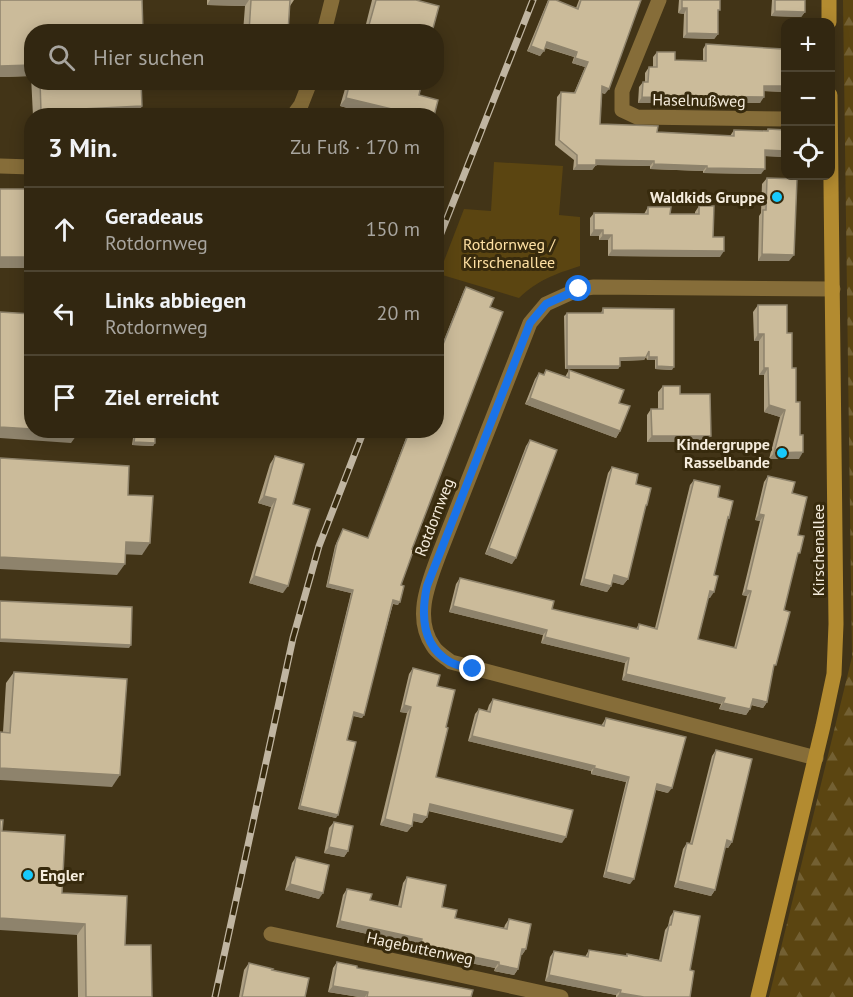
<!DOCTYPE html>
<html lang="de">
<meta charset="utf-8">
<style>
:root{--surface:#322711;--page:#3d331f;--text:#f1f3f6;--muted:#a8a59f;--line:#4d4431}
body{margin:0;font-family:"PT Sans",sans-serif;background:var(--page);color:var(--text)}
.controls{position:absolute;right:18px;top:18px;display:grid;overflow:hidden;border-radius:12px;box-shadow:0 3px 15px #0003}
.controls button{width:54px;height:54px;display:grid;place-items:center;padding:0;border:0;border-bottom:2px solid var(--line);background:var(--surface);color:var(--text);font:30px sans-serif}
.stop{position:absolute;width:18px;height:18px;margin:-14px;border:4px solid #1a73e8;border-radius:50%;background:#fff}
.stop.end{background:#1a73e8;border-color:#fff;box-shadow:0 2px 6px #0008}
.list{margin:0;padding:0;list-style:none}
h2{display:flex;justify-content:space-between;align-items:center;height:78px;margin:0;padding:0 24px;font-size:26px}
h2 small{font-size:20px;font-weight:400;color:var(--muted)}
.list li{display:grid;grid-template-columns:39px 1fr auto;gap:18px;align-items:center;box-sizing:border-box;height:84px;padding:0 24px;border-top:2px solid var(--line)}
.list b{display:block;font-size:22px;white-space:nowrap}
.list p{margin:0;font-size:20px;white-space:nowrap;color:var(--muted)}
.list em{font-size:20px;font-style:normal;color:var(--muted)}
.icon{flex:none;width:33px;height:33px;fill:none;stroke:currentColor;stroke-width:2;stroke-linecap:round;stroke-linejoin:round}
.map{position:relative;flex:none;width:853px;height:997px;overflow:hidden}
.search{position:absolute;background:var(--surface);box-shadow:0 3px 15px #0003;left:24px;top:24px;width:420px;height:66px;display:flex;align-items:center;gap:15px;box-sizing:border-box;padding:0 21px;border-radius:24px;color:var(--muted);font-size:22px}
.panel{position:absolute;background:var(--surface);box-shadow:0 3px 15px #0003;left:24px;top:108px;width:420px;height:330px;border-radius:24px}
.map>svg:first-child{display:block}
</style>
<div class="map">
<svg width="853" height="997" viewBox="0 0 853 997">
<defs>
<pattern id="forest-firs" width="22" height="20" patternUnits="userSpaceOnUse" patternTransform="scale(1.5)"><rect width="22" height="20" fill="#5b4511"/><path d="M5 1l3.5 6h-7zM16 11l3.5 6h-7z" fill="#736033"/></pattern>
</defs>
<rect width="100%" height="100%" fill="#423417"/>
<path fill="#5b4511" d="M494,162L563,166L559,215L580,217V266C555,274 538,280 519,298L439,274L464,209L491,211Z"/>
<path fill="url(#forest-firs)" d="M843,0H853V997H769L852,657Z"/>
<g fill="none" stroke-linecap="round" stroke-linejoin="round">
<g stroke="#866d39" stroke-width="15">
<path d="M659,0L622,91V110L637,117L786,119"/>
<path d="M324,32L332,0"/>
<path d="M293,116L301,105L310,82"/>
<path d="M0,166L32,167"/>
<path d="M816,758L451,662C445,657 437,653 433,646C413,617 429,582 440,552L530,323L546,304L579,289L594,287L833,289"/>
<path d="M271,934L561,997"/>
</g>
<g stroke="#b38b30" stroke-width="15">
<path d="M829,0V22"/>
<path d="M758,997L823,726L834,674L836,624L830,95"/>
</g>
<defs>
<g id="rail">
<path d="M436,246L533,0"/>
<path d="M215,997L293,638L319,546L364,430"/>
</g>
</defs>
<use href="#rail" stroke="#c0b5a1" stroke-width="7"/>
<use href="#rail" stroke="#372a0d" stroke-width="4.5" stroke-dasharray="14" stroke-linecap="butt"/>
</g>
<g fill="#afa184">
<path d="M0,0L32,32V82H141L142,106L136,116H33L31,76L0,77Z"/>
<path d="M207,0H294L290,6L288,32H243L245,6L207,5Z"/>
<path d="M372,0H416L432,32H364Z"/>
<path d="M548,0H556L576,8L579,0H581L605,94L602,93L600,124L657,132L730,136L734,130L766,131L768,129L786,130V157L765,156L761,174L703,173V171L650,169V166L596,165L592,170H573L574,160L555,145L557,97L561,92L574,93L585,67L572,63L574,57L545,48L540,56L527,51Z"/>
<path d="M679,0H720L718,12V34L714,39L683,38L684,14L678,13Z"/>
<path d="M772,0H805V12L801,17L771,16Z"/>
<path d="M706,44L786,58V92L764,91L760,103L669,101L667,103H638L639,87L643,82H645V73L649,67H653V57L657,52L675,60L703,61V49Z"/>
<path d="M347,82H422L419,95L434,116H377L340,106Z"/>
<path d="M767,178L789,261H758L759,216L761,213L762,184Z"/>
<path d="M699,206L713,237L720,257L608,256V240H599V236H590V218L594,213L644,214L648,207L670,214H695V212Z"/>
<path d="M466,287L490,307L412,549L401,585L398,605L393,604L362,718L353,716L347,740L336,818L298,809L351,593L326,587L335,546L343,529L368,538L409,430H436V360L464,290Z"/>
<path d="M758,305L787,333L796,402L799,459H769L780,417L764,412V375H759V341H754L753,312Z"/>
<path d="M603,308L672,370L655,369V360H647L646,357L644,360L620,361V366L618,369H565L564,316L567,313H601Z"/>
<path d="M546,370L565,377L569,370L619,403L620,431L616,438L525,404L535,379L539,373L543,375Z"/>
<path d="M663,386L680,394L706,442H647V415L651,409H658V392Z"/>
<path d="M120,430H155V443L153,446L132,445L133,438L120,437Z"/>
<path d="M530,440L512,564L485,554L526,446Z"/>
<path d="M275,456L293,504L283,593L249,583L271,507L258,503L270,464Z"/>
<path d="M612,467L636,484L647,505L645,508L628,579L623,585L612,582L611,586L607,592L580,585L608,473Z"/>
<path d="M768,476L792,493L798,535L797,556L784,610L767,702L763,708L751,705L750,709L746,715L719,709L721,704L622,680L625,663L541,643L543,635L449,612L456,584L460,578L552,609L636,629L639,624L655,628L690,485L694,480L718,497L729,518L727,520L714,575L710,598H708L698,639L734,648L747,596L742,595L760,521L755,520L764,482Z"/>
<path d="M413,668L437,686L446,727L436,777L562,843L428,811L427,817L422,823L413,821L412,826L407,832L380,825L407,713L400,712L409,674Z"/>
<path d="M14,672L112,787L3,732L6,683Z"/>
<path d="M493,699L601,726L606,718L668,793L656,790L630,884L603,877L626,782L591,774V771L468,741L475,714L479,709L487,711L489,705Z"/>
<path d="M716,750L732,842L728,848L725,847L715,890L711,896L674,887L683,849L687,843H690L712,756Z"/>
<path d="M334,822L348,851L344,857L324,853L329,828Z"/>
<path d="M2,831L62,893L125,945L152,997H78L77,935Z"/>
<path d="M296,857L319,899L285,890L292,863Z"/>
<path d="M407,877L455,918L504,928L505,925L509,919L526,949L522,955H521L518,969L514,975L494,971L495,968L416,952L417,945L336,927L343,895L347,889L370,900L398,906L403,883Z"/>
<path d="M674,911L690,970V997H616V995L545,981L550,957L554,951L585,957L589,950L626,956L627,954L659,960L665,930L668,926L670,917Z"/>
<path d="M337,962L357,968L471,997H359L328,992L333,968Z"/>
<path d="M249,963L272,970L305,997H239L244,970Z"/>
</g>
<g fill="#8e836c">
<path d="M210,0H249L245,6L207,5Z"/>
<path d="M682,8H687L684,14L678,13Z"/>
<path d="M775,11L805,12L801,17L771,16Z"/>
<path d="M687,33L718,34L714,39L683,38Z"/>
<path d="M547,42L577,52L574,57L544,47Z"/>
<path d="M531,46L544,51L540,56L527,51Z"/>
<path d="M575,58L588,62L585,67L572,63Z"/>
<path d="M32,65L31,76L0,77V66Z"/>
<path d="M602,86L609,89L605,94L598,91Z"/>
<path d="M764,86H786V92L760,91Z"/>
<path d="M671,96L764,97L760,103L669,101L667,103H638L642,97Z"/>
<path d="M346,98L392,109L387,116H377L340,106Z"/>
<path d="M142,106L136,116H38L41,111Z"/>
<path d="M765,150L786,151V157L762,156Z"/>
<path d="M596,160L654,161L650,166L593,165Z"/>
<path d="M654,164L707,166L703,171L650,169Z"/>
<path d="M577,165H596L592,170H573Z"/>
<path d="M707,168L765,169L761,174L703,173Z"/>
<path d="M594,230H603L599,236H590Z"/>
<path d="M603,235H612L608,240H599Z"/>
<path d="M612,250L724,251L720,257L608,256Z"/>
<path d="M762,254L794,255L789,261H758Z"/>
<rect x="0" y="257" width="32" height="11"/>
<path d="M758,334H764L759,341H754Z"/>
<path d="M646,357L644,360L618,361L620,358Z"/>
<path d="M649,357H657L655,360H647Z"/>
<path d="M567,366H620L618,369H565Z"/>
<path d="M657,366L674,367L672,370L655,369Z"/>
<path d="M764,368H768L764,375H759Z"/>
<path d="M530,398L620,431L616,438L525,404Z"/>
<path d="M769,405L785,410L780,417L764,412Z"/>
<path d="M0,427L32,429V430L79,432L71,443L0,438Z"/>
<path d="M122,434L135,435L133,438L120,437Z"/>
<path d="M652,436H711L706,442H647Z"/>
<path d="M134,442L155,443L153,446L132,445Z"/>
<path d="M803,452L799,459H769L774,453Z"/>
<path d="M264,496L276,499L271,507L258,503Z"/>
<path d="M759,514L764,515L760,521L755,520Z"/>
<path d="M126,542L150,543L142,555L118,554Z"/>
<path d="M489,548L516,558L512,564L485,554Z"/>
<path d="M0,557L125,564L117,575L0,569Z"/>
<path d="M614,575L628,579L623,585L609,581Z"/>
<path d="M254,576L288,586L283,593L249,583Z"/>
<path d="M584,579L611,586L607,592L580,585Z"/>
<path d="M328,584L353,590L351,593L326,587Z"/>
<path d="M746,590L751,591L747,596L742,595Z"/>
<path d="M710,591L714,592L710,598L706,597Z"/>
<path d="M393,600L400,602L398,605L391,603Z"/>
<path d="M453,606L547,630L543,635L449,612Z"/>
<path d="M545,637L629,658L625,663L541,643Z"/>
<path d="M0,639L131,645L129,648L0,642Z"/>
<path d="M626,674L725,698L721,704L622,680Z"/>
<path d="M753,699L767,702L763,708L749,704Z"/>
<path d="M723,703L750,709L746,715L719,709Z"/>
<path d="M404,705L411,707L407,713L400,712Z"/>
<path d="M354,712L364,715L362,718L352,715Z"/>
<path d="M472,736L595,766L591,771L468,741Z"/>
<path d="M0,768L120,775L112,787L0,780Z"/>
<path d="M594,768L629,777L626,782L591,774Z"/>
<path d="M657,784L672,788L668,793L654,789Z"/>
<path d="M430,804L566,837L562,843L426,810Z"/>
<path d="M300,806L338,815L336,818L298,809Z"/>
<path d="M414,814L427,817L422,823L410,820Z"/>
<path d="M385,819L412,826L407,832L380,825Z"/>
<path d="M727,840L732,842L728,848L722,846Z"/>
<path d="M329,847L348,851L344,857L324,853Z"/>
<path d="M606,872L634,879L630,884L603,877Z"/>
<path d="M678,881L715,890L711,896L674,887Z"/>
<path d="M290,884L323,893L319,899L285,890Z"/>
<path d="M0,918L85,924L77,935L0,930Z"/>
<path d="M340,921L422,939L417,945L336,927Z"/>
<path d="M420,946L499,962L495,968L416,952Z"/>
<path d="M522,949H526L522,955H518Z"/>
<path d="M499,965L518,969L514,975L494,971Z"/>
<path d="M549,975L621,990L616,995L545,981Z"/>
<path d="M333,986L368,992L365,997H359L328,992Z"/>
<path d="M620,993L644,997H617Z"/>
</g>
<g fill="#cbbb9a" stroke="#8e836c" stroke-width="1.5">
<path d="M0,0H142L143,32H32V65L0,66Z"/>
<path d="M251,0H290L288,32H249Z"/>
<path d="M376,0H416L439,6L432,32H367Z"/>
<path d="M549,0H556L578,9L581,0H641L609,89L602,86L600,124L658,126L657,132L734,136V130L768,131V129L786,130V151L765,150V169L707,168V166L654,164V161L596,160V165H577V155L559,140L561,92L575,93L588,62L575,58L577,52L547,42L544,51L531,46Z"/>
<path d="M682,0H720V10H718V34L687,33V8H682Z"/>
<path d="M775,0H805V12L775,11Z"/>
<path d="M706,44L783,49L782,58H786V86H764V97L671,96V98L642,97L643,82H648L649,67H657V52H675V60L706,61Z"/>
<path d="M40,82H141L142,106L41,111Z"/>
<path d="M350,82H422L419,95L438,100L434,116H390L392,109L346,98Z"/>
<path d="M767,178L797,179L794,255L762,254L763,210H766Z"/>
<rect x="0" y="189" width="32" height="68"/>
<path d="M699,206H714L713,237H724V251L612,250V235H603V230H594V213L648,214V207H671L670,214H699Z"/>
<path d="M466,287L494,298L490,307L503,312L412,549H414L401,585L404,586L400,602L393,600L364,715L354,712L347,740L356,742L338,815L300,806L353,590L328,584L337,543L343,529L368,538L410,430H436V362Z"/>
<path d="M758,305H787V333H792V368H796V402H800V435H803V452L774,453L785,410L769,405L768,368H764V334H758Z"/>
<path d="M603,308L674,309V367L657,366V357H649V351L646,357L620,358V366H567V313H603Z"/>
<path d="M0,312L32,314V429L0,427Z"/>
<path d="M546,370L569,378V370L624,390L619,403L630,406L620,431L530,398L539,373L544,375Z"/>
<path d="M663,386H680V394H710L711,436H652L651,409H663Z"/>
<path d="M57,430H79V432Z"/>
<path d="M122,430H155V443L134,442L135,435L122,434Z"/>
<path d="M530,440L557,450L516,558L489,548Z"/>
<path d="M275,456L304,464L293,504L310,509L288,586L254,576L276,499L264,496Z"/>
<path d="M0,458L129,466L128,495L153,496L150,543L126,542L125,564L0,557Z"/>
<path d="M612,467L638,474L636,484L651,488L647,505H646L628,579L614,575L611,586L584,579Z"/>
<path d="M768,476L795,482L792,493L807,497L798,535L804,536L800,553H798L784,610L790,612L776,665H774L767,702L753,699L750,709L723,703L725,698L626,674L629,658L545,637L547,630L453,606L460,578L554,601L552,609L638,629L639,624L657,629L694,480L720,486L718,497L733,501L729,518L728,517L714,575L718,576L714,592L710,591L698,639L736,648L751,591L746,590L764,515L759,514Z"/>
<path d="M0,601L132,607L131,645L0,639Z"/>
<path d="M413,668L440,675L437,686L455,690L446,727L448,728L436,777L573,810L566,837L430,804L427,817L414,814L412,826L385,819L411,707L404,705Z"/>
<path d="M14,672L127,679L120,775L0,768V732L10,733Z"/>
<path d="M493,699L604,726L606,718L686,737L672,788L657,784L634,879L606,872L629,777L594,768L595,766L472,736L479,709L490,712Z"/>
<path d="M716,750L752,759L732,842L727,840L715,890L678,881L687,843L692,844Z"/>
<path d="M0,820H3L2,831L65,835L62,893L127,896L125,945H151L152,997H86L85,924L0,918Z"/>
<path d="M334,822L353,826L348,851L329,847Z"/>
<path d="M296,857L329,865L323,893L290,884Z"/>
<path d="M407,877L446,885L442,907L457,910L455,918L507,929L509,919L531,924L526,949H522L518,969L499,965V962L420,946L422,939L340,921L347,889L372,894L370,900L401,907Z"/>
<path d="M674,911L700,916L690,970L694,971L690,997H644L620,993L621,990L549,975L554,951L588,957L589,950L627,956V954L661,961L669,925H671Z"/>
<path d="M337,962L357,966V968L473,990L471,997H367L368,992L333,986Z"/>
<path d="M249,963L273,969L272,970L309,978L305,997H242Z"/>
</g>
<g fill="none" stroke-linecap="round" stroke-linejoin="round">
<path stroke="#1a73e8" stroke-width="8" d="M473,669C466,667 457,666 450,662C422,646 421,614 427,586L530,323L546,304L579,289"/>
</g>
<g fill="#18cafc" stroke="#372a0d" stroke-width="2">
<circle cx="777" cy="197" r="6"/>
<circle cx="782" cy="453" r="6"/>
<circle cx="28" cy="875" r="6"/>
</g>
<g text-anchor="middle" stroke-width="6" stroke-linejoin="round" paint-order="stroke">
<g font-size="16" fill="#f5ecdc" stroke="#372a0d">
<text transform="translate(699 100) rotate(1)" y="6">Haselnußweg</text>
<text transform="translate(434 517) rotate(-69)" y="6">Rotdornweg</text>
<text transform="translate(818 550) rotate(-90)" y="6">Kirschenallee</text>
<text transform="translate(420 948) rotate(12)" y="6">Hagebuttenweg</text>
</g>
<g font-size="16" font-weight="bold" fill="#f5ecdc" stroke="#372a0d" text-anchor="end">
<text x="765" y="203">Waldkids Gruppe</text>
<text x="770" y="450">Kindergruppe<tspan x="770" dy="18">Rasselbande</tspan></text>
<text x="40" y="881" text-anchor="start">Engler</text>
</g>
<g font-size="16" fill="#fee0a3" stroke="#372a0d">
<text x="509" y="250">Rotdornweg /<tspan x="509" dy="18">Kirschenallee</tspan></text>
</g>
</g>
</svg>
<div class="controls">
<button>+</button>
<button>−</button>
<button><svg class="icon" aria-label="locate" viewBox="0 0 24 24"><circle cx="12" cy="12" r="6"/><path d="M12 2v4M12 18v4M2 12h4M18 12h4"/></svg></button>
</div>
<div class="stop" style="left:579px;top:289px"></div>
<div class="stop end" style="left:473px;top:669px"></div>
<div class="search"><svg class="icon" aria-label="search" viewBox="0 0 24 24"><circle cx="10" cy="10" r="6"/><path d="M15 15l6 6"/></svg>Hier suchen</div>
<section class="panel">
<h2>3 Min.<small>Zu Fuß · 170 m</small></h2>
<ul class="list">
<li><svg class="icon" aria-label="ahead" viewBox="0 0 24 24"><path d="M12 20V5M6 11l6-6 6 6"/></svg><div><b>Geradeaus</b><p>Rotdornweg</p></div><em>150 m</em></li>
<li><svg class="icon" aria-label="left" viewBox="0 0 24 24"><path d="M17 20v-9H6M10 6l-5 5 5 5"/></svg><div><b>Links abbiegen</b><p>Rotdornweg</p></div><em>20 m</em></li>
<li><svg class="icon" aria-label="arrive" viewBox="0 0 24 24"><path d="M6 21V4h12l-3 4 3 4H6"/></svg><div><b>Ziel erreicht</b></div></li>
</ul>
</section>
</div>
